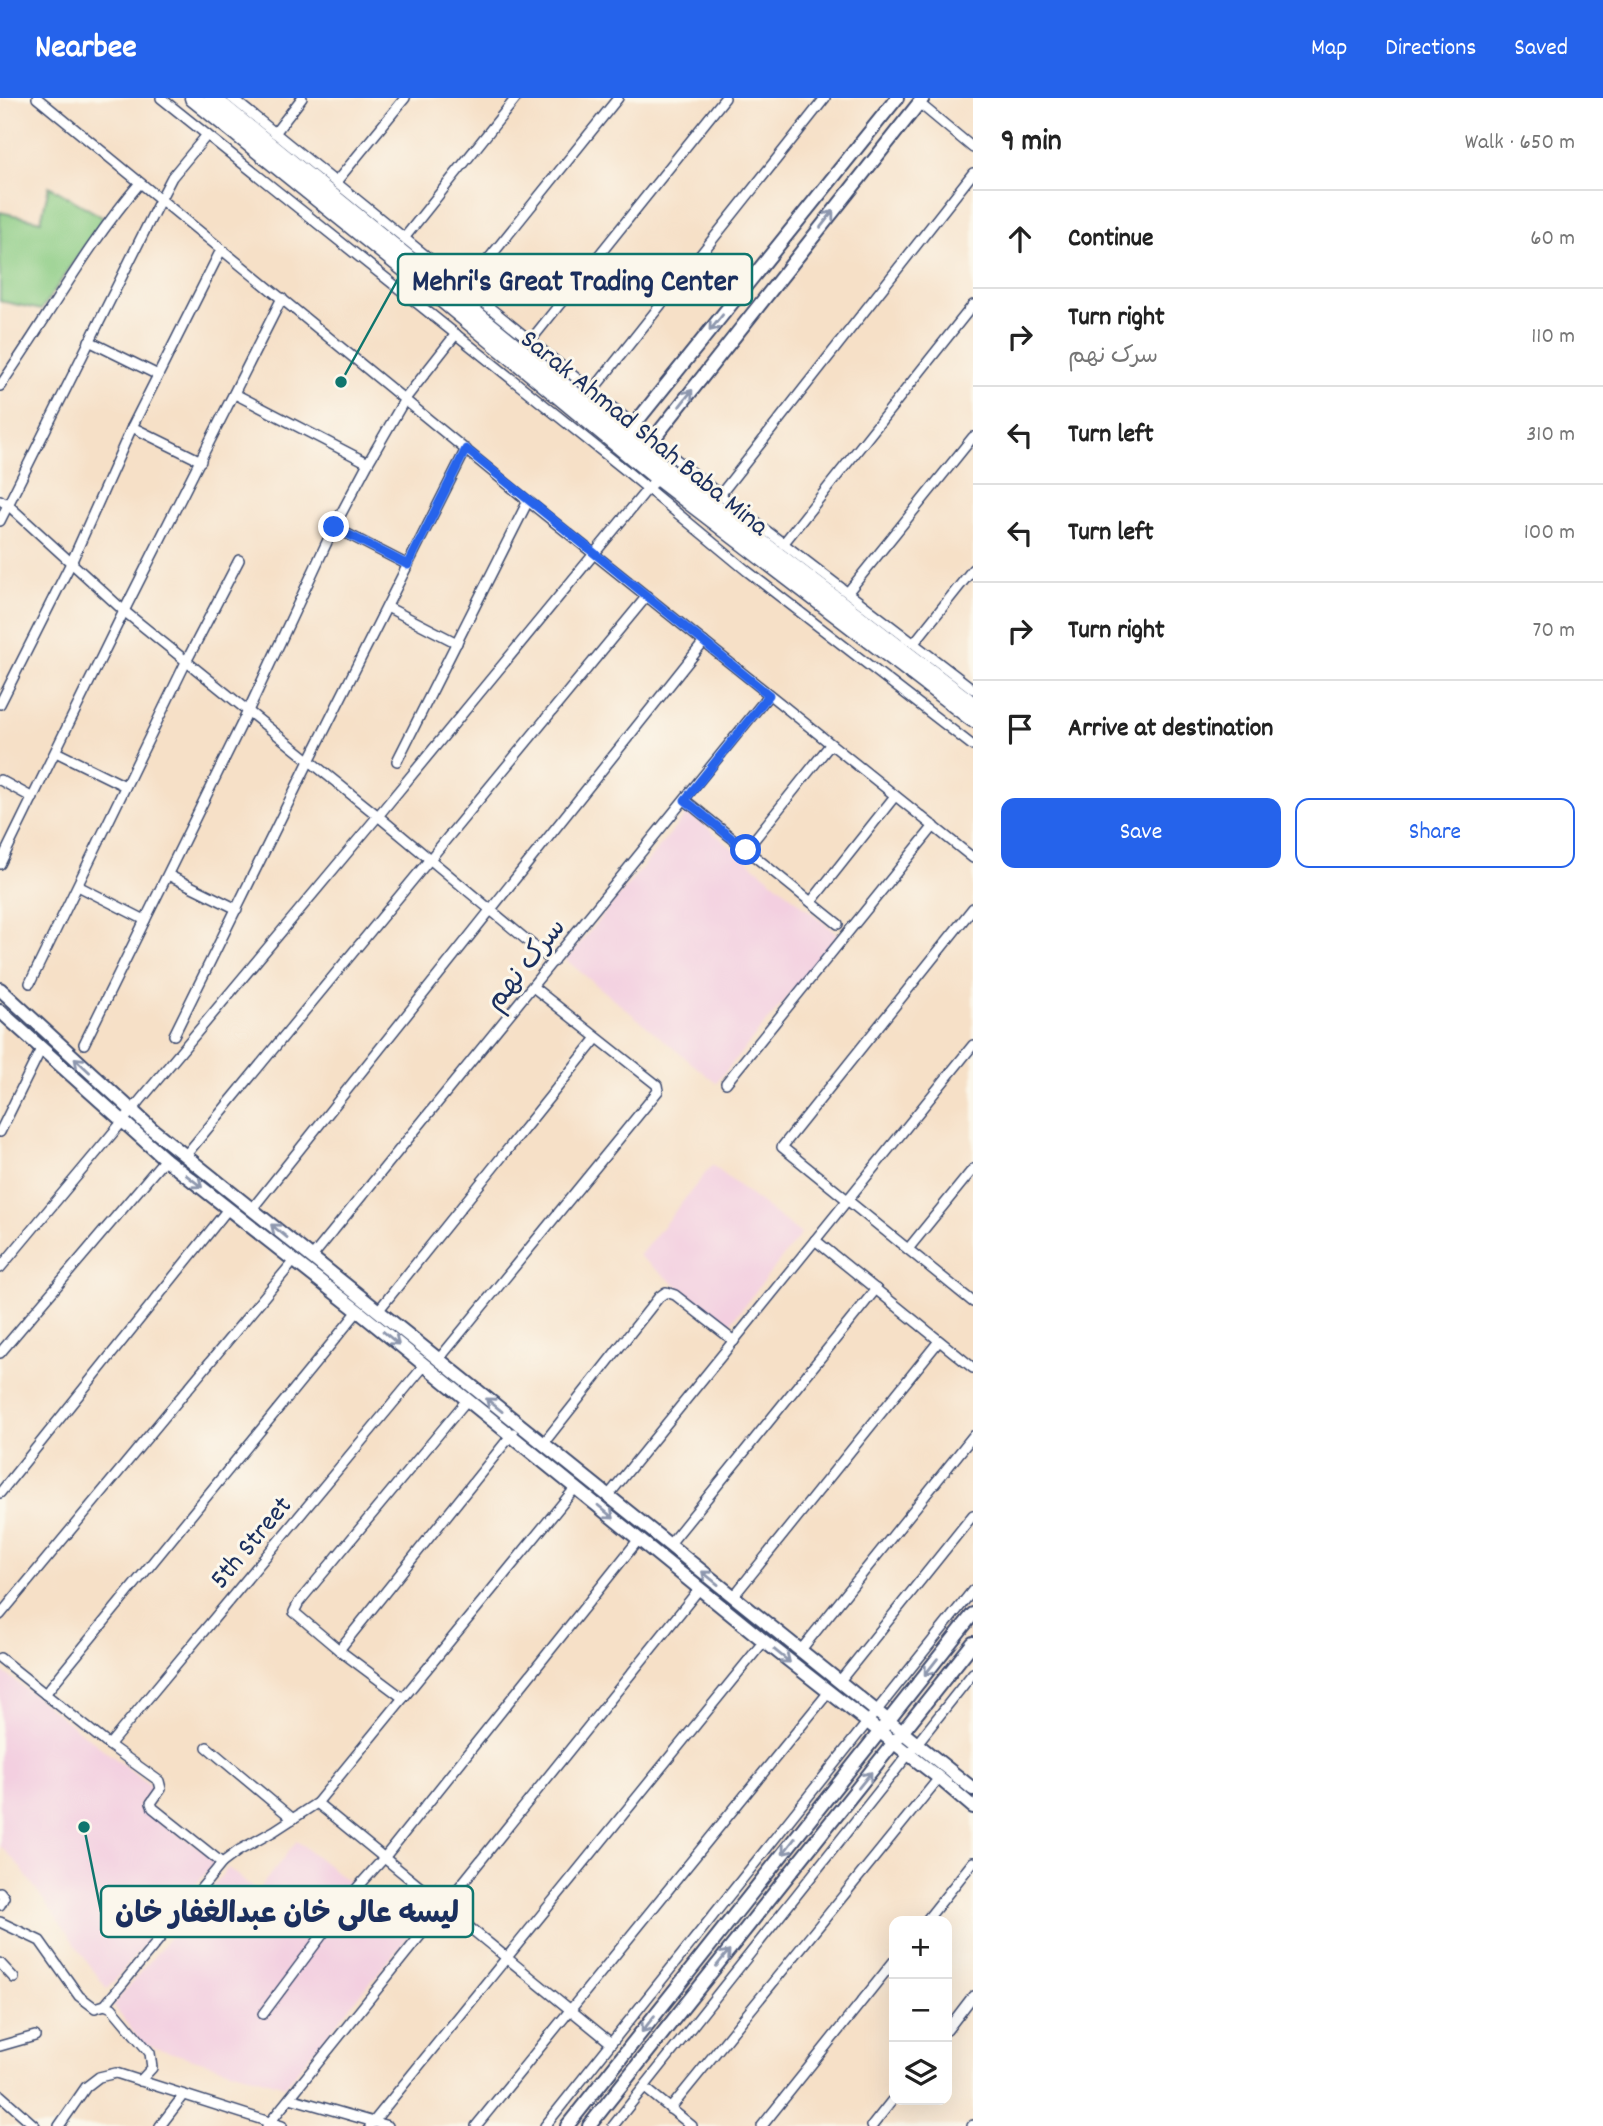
<!DOCTYPE html>
<meta charset="utf-8">
<style>
:root{--surface:#fff;--page:#f6f6f6;--text:#222;--muted:#767676;--line:#e0e0e0;--accent:#2563eb}
body{margin:0;font-family:Dekko,"Playpen Sans Arabic",sans-serif;background:var(--page);color:var(--text)}
.controls{position:absolute;right:21px;bottom:21px;display:grid;overflow:hidden;border-radius:14px;box-shadow:0 7px 28px #0002}
.controls button{width:63px;height:63px;display:grid;place-items:center;padding:0;border:0;border-bottom:2px solid var(--line);background:var(--surface);color:var(--text);font:35px sans-serif}
.stop{position:absolute;width:21px;height:21px;margin:-16px;border:5px solid #2563eb;border-radius:50%;background:#fff}
.stop.end{background:#2563eb;border-color:#fff;box-shadow:0 2px 7px #0008}
.list{margin:0;padding:0;list-style:none}
h2{display:flex;justify-content:space-between;align-items:center;height:91px;margin:0;padding:0 28px;font-size:30px}
h2 small{font-size:23px;font-weight:400;color:var(--muted)}
.list li{display:grid;grid-template-columns:46px 1fr auto;gap:21px;align-items:center;box-sizing:border-box;height:98px;padding:0 28px;border-top:2px solid var(--line)}
.list b{display:block;font-size:26px;white-space:nowrap}
.list p{margin:0;font-size:23px;white-space:nowrap;color:var(--muted)}
.list em{font-size:23px;font-style:normal;color:var(--muted)}
.actions{display:flex;gap:14px;padding:21px 28px}
.actions a{flex:1;padding:16px 0;border:2px solid var(--accent);border-radius:14px;text-align:center;font-size:24px;color:var(--accent)}
.actions .main{background:var(--accent);color:#fff}
.icon{flex:none;width:38px;height:38px;fill:none;stroke:currentColor;stroke-width:2;stroke-linecap:round;stroke-linejoin:round}
.map{position:relative;flex:none;width:973px;height:2028px;overflow:hidden}
header{display:flex;align-items:center;gap:42px;box-sizing:border-box;height:98px;padding:0 35px;background:var(--accent);color:#fff}
header strong{font-size:33px}
nav{display:flex;gap:38px;margin-inline-start:auto;font-size:24px}
main{display:flex}
aside{flex:1;background:var(--surface)}
.map>svg:first-child{display:block}
</style>
<header>
<strong>Nearbee</strong>
<nav><a>Map</a><a>Directions</a><a>Saved</a></nav>
</header>
<main>
<div class="map">
<svg width="973" height="2028" viewBox="0 0 973 2028">
<rect width="100%" height="100%" fill="#fbf7ec"/>
<filter id="ink" filterUnits="userSpaceOnUse"><feTurbulence type="fractalNoise" baseFrequency=".0143" numOctaves="2"/><feDisplacementMap in="SourceGraphic" scale="14" xChannelSelector="R" yChannelSelector="G"/><feConvolveMatrix kernelMatrix="1 2 1 2 8 2 1 2 1" color-interpolation-filters="sRGB"/></filter>
<filter id="wash" filterUnits="userSpaceOnUse"><feTurbulence type="fractalNoise" baseFrequency=".00686" numOctaves="4" result="noise"/><feDisplacementMap in="SourceGraphic" scale="28" xChannelSelector="R" yChannelSelector="G"/><feGaussianBlur stdDeviation="1.57" result="paint"/><feColorMatrix in="noise" values="0 0 0 0 0 0 0 0 0 0 0 0 0 0 0 0 0 1.4 0 .05"/><feComposite in="paint" operator="in"/></filter>
<g filter="url(#wash)">
<rect width="100%" height="100%" fill="#f6e0c7"/>
<g fill="#f3cfe0">
<path d="M688,714L839,837L716,985L566,862Z"/>
<path d="M712,1067L801,1136L728,1228L639,1158Z"/>
<path d="M0,1571L153,1690L138,1709L217,1762L107,1891L17,1765L0,1748Z"/>
<path d="M297,1743L412,1834L285,1988L142,1946L113,1907L228,1770L257,1793Z"/>
</g>
<path fill="#8ccc84" stroke="#547e71" stroke-width="2" d="M49,88L104,120L41,212L0,203V114L41,123Z"/>
</g>
<g filter="url(#ink)">
<g fill="none" stroke-linecap="round" stroke-linejoin="round">
<defs>
<g id="street">
<path d="M37,0L528,403L973,760"/>
<path d="M161,0L624,371L747,473L973,648"/>
<path d="M232,0L720,397L973,591"/>
<path d="M919,5L973,50"/>
<path d="M275,35L302,0"/>
<path d="M336,84L405,0"/>
<path d="M405,139L516,0"/>
<path d="M466,189L618,0"/>
<path d="M531,242L725,0"/>
<path d="M89,243L158,277"/>
<path d="M0,288C47,221 86,148 140,85"/>
<path d="M593,292L825,0"/>
<path d="M235,296L368,365"/>
<path d="M132,329L201,363"/>
<path d="M720,397L973,75"/>
<path d="M0,402L8,407L124,513L378,718L553,864"/>
<path d="M0,423L160,102L172,79L207,37"/>
<path d="M334,429L408,467"/>
<path d="M783,446L973,207"/>
<path d="M848,494L973,339"/>
<path d="M387,509L457,545"/>
<path d="M914,545L973,471"/>
<path d="M0,606L72,463L132,329L221,152"/>
<path d="M56,654L125,688"/>
<path d="M397,663L528,403"/>
<path d="M0,682L33,700"/>
<path d="M685,702L838,826"/>
<path d="M746,752L830,647"/>
<path d="M0,766L124,513L282,200"/>
<path d="M168,777L237,811"/>
<path d="M78,788L145,822"/>
<path d="M811,804L895,698"/>
<path d="M973,810L782,1049L973,1204"/>
<path d="M30,885L186,564L239,462"/>
<path d="M174,937L309,663L466,351"/>
<path d="M84,946L248,613L334,429L368,365L405,301L456,236"/>
<path d="M726,985L934,728"/>
<path d="M0,1034L41,951"/>
<path d="M185,1058L647,498"/>
<path d="M252,1111L704,544"/>
<path d="M815,1142L973,1270"/>
<path d="M908,1151L973,1071"/>
<path d="M312,1159L769,597"/>
<path d="M0,1170L378,718L659,377"/>
<path d="M378,1213L597,940"/>
<path d="M0,1255L165,1061"/>
<path d="M439,1261L658,993L657,987L533,889"/>
<path d="M543,1346L659,1199L666,1194L675,1197L734,1243"/>
<path d="M0,1395L228,1111"/>
<path d="M608,1398L973,947"/>
<path d="M669,1447L876,1191"/>
<path d="M733,1499L939,1243"/>
<path d="M0,1517L293,1164"/>
<path d="M339,1552L513,1335"/>
<path d="M800,1553L973,1338"/>
<path d="M0,1560L109,1647L159,1683L161,1691L151,1705L153,1710L222,1765L238,1753L274,1733L317,1705L576,1389"/>
<path d="M839,1584L973,1417"/>
<path d="M45,1596L358,1213"/>
<path d="M403,1600L339,1552L294,1514L299,1504L467,1302"/>
<path d="M109,1647L424,1268"/>
<path d="M207,1649L293,1721"/>
<path d="M317,1705L611,1945"/>
<path d="M0,1794L4,1799L0,1807"/>
<path d="M926,1823L973,1764"/>
<path d="M0,1824L40,1843L79,1898L95,1910L105,1907"/>
<path d="M0,1865L14,1880"/>
<path d="M263,1916L358,1789L384,1760L639,1441"/>
<path d="M947,1932L973,1898"/>
<path d="M0,1948L35,1938"/>
<path d="M140,1983L152,1970L150,1955L112,1910L105,1907L222,1765"/>
<path d="M645,1990L692,2028"/>
<path d="M0,1997L35,2028"/>
<path d="M290,2000L388,2028"/>
<path d="M670,2011L939,1680"/>
<path d="M59,2028L86,1989L99,1979L116,1975L282,2028"/>
<path d="M160,2028L184,1997"/>
<path d="M267,2028L700,1490"/>
<path d="M370,2028L764,1543"/>
<path d="M476,2028L828,1595"/>
<path d="M545,2028L973,1492"/>
<path d="M613,2028L973,1575"/>
<path d="M762,2028L894,1863"/>
<path d="M872,2028L894,2000"/>
<path d="M972,2028L973,2027"/>
</g>
<g id="secondary">
<path d="M625,338L897,0"/>
<path d="M644,353L923,0"/>
<path d="M0,891L152,1031L973,1691"/>
<path d="M0,913L165,1061L358,1213L764,1543L939,1680L973,1709"/>
<path d="M567,2028L973,1516"/>
<path d="M589,2028L973,1545"/>
</g>
<g id="highway">
<path d="M193,0L437,197L657,379L973,621"/>
<path d="M212,0L664,370L973,607"/>
</g>
</defs>
<use href="#street" stroke="#3c4a6e" stroke-width="12"/>
<use href="#secondary" stroke="#3c4a6e" stroke-width="16"/>
<use href="#highway" stroke="#3c4a6e" stroke-width="19"/>
<use href="#street" stroke="#fff" stroke-width="9"/>
<use href="#secondary" stroke="#fff" stroke-width="12"/>
<use href="#highway" stroke="#fff" stroke-width="16"/>
</g>
<defs><path id="oneway-shaft" d="M-6 0H5M1.5-3L5.5 0L1.5 3" fill="none" stroke-width="1.6" stroke-linecap="round" stroke-linejoin="round" transform="scale(1.75)"/></defs>
<g stroke="#8d97ae">
<use href="#oneway-shaft" transform="translate(827 121) rotate(-52)"/>
<use href="#oneway-shaft" transform="translate(716 225) rotate(129)"/>
<use href="#oneway-shaft" transform="translate(686 300) rotate(-52)"/>
<use href="#oneway-shaft" transform="translate(82 967) rotate(-137)"/>
<use href="#oneway-shaft" transform="translate(194 1083) rotate(38)"/>
<use href="#oneway-shaft" transform="translate(279 1133) rotate(-141)"/>
<use href="#oneway-shaft" transform="translate(391 1240) rotate(40)"/>
<use href="#oneway-shaft" transform="translate(494 1307) rotate(-141)"/>
<use href="#oneway-shaft" transform="translate(606 1414) rotate(40)"/>
<use href="#oneway-shaft" transform="translate(710 1480) rotate(-141)"/>
<use href="#oneway-shaft" transform="translate(782 1558) rotate(39)"/>
<use href="#oneway-shaft" transform="translate(931 1569) rotate(128)"/>
<use href="#oneway-shaft" transform="translate(865 1682) rotate(-51)"/>
<use href="#oneway-shaft" transform="translate(789 1748) rotate(128)"/>
<use href="#oneway-shaft" transform="translate(723 1860) rotate(-51)"/>
<use href="#oneway-shaft" transform="translate(648 1926) rotate(128)"/>
</g>
</g>
<g fill="none" stroke-linecap="round" stroke-linejoin="round" filter="url(#ink)">
<path stroke="#2563eb" stroke-width="9" d="M334,429L408,467L466,351L769,597L685,702L746,752"/>
</g>
<g text-anchor="middle" stroke-width="6" stroke-linejoin="round" paint-order="stroke">
<g font-size="28" fill="#1b2f5e" stroke="#fbf7ec">
<text transform="translate(646 333) rotate(39)" y="10">Sarak Ahmad Shah Baba Mina</text>
<text transform="translate(524 865) rotate(-51)" y="10">سرک نهم</text>
<text transform="translate(249 1443) rotate(-50)" y="10">5th Street</text>
</g>
</g>
<path fill="none" stroke="#0f766e" stroke-width="2.5" d="M341 284L398 181M84 1729L101 1814"/>
<g fill="#0f766e" stroke="#fbf7ec" stroke-width="2.5">
<circle cx="341" cy="284" r="7"/>
<circle cx="84" cy="1729" r="7"/>
</g>
<g fill="#fbf7ec" stroke="#0f766e" stroke-width="2.5">
<rect x="398" y="156" width="354" height="51" rx="7"/>
<rect x="101" y="1788" width="372" height="51" rx="7"/>
</g>
<g font-size="30" text-anchor="middle" font-weight="bold" fill="#1b2f5e">
<text x="575" y="192">Mehri's Great Trading Center</text>
<text x="287" y="1824">لیسه عالی خان عبدالغفار خان</text>
</g>
</svg>
<div class="controls">
<button>+</button>
<button>−</button>
<button><svg class="icon" aria-label="layers" viewBox="0 0 24 24"><path d="M12 4l9 5-9 5-9-5zM3 14l9 5 9-5"/></svg></button>
</div>
<div class="stop" style="left:746px;top:752px"></div>
<div class="stop end" style="left:334px;top:429px"></div>
</div>
<aside>
<h2>9 min<small>Walk · 650 m</small></h2>
<ul class="list">
<li><svg class="icon" aria-label="ahead" viewBox="0 0 24 24"><path d="M12 20V5M6 11l6-6 6 6"/></svg><div><b>Continue</b></div><em>60 m</em></li>
<li><svg class="icon" aria-label="right" viewBox="0 0 24 24"><path d="M7 20v-9h11M14 6l5 5-5 5"/></svg><div><b>Turn right</b><p>سرک نهم</p></div><em>110 m</em></li>
<li><svg class="icon" aria-label="left" viewBox="0 0 24 24"><path d="M17 20v-9H6M10 6l-5 5 5 5"/></svg><div><b>Turn left</b></div><em>310 m</em></li>
<li><svg class="icon" aria-label="left" viewBox="0 0 24 24"><path d="M17 20v-9H6M10 6l-5 5 5 5"/></svg><div><b>Turn left</b></div><em>100 m</em></li>
<li><svg class="icon" aria-label="right" viewBox="0 0 24 24"><path d="M7 20v-9h11M14 6l5 5-5 5"/></svg><div><b>Turn right</b></div><em>70 m</em></li>
<li><svg class="icon" aria-label="arrive" viewBox="0 0 24 24"><path d="M6 21V4h12l-3 4 3 4H6"/></svg><div><b>Arrive at destination</b></div></li>
</ul>
<div class="actions"><a class="main">Save</a><a>Share</a></div>
</aside>
</main>
